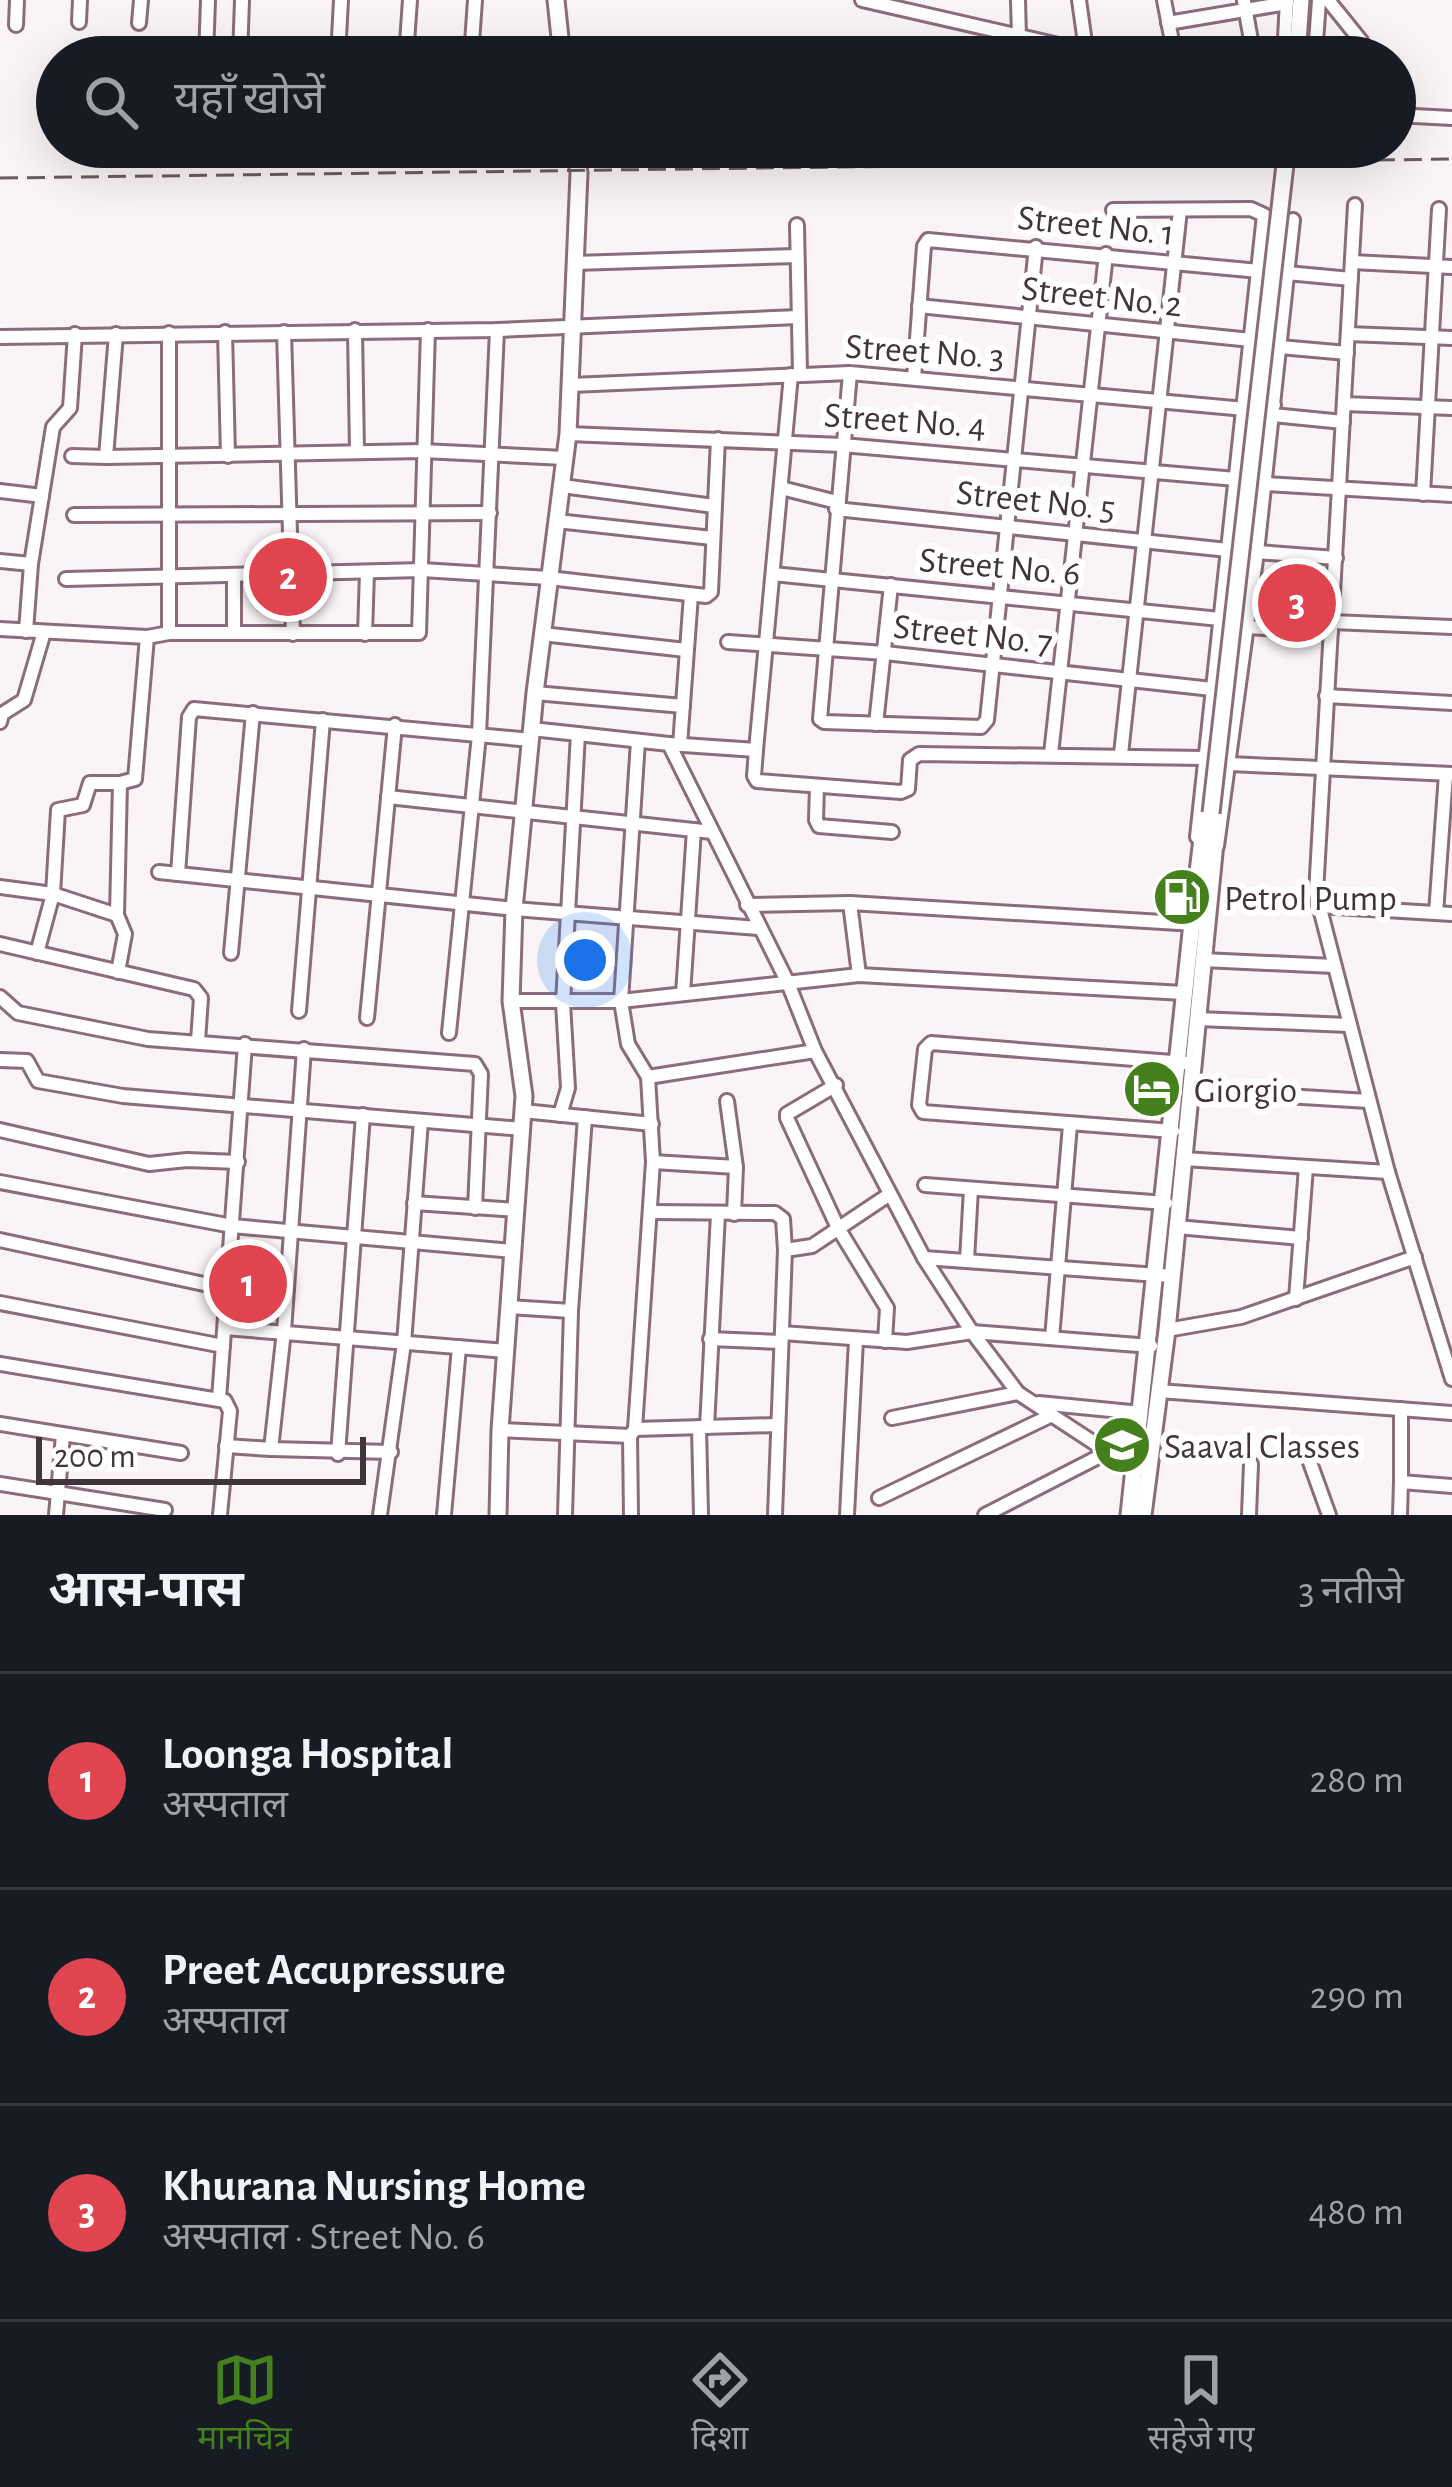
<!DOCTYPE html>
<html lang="hi">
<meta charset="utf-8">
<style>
:root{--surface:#171b24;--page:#20242c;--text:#f1f3f6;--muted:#9ea1a6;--line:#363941;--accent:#44801c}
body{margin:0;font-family:"Alegreya Sans","Noto Sans Devanagari",sans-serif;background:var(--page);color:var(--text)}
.scale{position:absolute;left:36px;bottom:30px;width:330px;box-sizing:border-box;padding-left:12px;border:6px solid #41343b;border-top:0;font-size:33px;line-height:42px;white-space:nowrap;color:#41343b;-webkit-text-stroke:9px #fff;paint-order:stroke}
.you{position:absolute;left:585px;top:960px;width:42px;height:42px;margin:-30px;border:9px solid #fff;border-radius:50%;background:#1a73e8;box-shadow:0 0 0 18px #1a73e833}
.badge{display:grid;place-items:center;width:78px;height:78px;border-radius:50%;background:var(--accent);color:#fff;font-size:39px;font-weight:700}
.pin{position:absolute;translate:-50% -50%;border:6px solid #fff;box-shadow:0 3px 12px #0006}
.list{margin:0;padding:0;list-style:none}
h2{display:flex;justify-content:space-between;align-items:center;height:156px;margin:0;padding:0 48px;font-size:51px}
h2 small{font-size:39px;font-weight:400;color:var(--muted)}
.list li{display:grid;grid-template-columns:78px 1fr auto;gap:36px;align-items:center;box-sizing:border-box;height:216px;padding:0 48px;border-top:3px solid var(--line)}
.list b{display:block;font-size:45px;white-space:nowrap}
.list p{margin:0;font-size:39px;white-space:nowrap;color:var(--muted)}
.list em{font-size:39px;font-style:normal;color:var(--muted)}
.icon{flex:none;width:66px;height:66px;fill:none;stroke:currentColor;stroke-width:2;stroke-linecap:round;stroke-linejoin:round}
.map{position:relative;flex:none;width:1452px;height:1515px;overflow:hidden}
.search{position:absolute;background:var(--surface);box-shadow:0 12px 48px #0002;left:36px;right:36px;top:36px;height:132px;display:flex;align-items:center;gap:30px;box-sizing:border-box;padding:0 42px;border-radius:66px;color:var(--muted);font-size:45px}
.sheet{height:804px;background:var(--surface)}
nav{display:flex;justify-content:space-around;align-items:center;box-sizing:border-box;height:168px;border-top:3px solid var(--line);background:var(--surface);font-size:33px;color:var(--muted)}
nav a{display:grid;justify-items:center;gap:6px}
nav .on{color:var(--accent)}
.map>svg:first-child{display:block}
</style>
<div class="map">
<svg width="1452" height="1515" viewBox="0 0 1452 1515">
<rect width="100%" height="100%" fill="#fbf4f7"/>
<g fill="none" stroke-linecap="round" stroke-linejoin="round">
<defs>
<g id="minor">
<path d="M862,0L1111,57"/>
<path d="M1018,0L1019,37"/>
<path d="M1079,0L1086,50"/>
<path d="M1164,0L1175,57"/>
<path d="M1328,0L1361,41L1364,57"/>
<path d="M1244,1L1254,57"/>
<path d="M79,22L80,0"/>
<path d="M139,23L141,0"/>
<path d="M1168,23L1287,3"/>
<path d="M16,25L17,0"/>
<path d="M206,57L208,0"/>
<path d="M240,57L242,0"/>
<path d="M338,57L341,0"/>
<path d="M406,57L410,0"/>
<path d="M471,57L475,0"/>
<path d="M1284,57L1287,0"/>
<path d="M1315,57L1319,0"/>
<path d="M1395,115L1452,118"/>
<path d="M1355,205L1316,893L1388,1172L1452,1379"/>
<path d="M1113,210L1251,209L1264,215L1197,837"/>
<path d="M797,225L800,373"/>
<path d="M1352,262L1452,267"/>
<path d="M575,263L797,256"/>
<path d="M1287,273L1351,279"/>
<path d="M919,306L1261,341"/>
<path d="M355,330L357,452"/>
<path d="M225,332L228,456"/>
<path d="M284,332L293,634"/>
<path d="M116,334L106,457L423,451L565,458"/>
<path d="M1348,334L1452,338"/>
<path d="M0,337L497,330L798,317"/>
<path d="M1280,347L1347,353"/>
<path d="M850,373L820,719L824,722L981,727L987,720L1036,247"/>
<path d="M914,378L924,246L928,240L1259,271"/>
<path d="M571,385L850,373L1245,409L1274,405"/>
<path d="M1344,404L1452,408"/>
<path d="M1273,415L1343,422"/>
<path d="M568,434L842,445L1236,479"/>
<path d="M72,456L106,457"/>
<path d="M1265,484L1452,495"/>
<path d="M562,486L714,506"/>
<path d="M781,488L837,502"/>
<path d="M0,491L42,496"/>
<path d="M1423,494L1439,209"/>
<path d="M836,509L1228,550"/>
<path d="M74,515L490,513"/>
<path d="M557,521L712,538"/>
<path d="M1257,552L1336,558"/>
<path d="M0,561L31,564"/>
<path d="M773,574L1220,619"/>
<path d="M234,576V633"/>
<path d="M66,579L422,570L549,578L706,596L711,592L718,439"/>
<path d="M1332,622L1452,627"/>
<path d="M1248,627L1331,632"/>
<path d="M0,629L147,637L135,779L120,783L117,915L125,934L118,972"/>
<path d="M26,631L31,564L53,427L70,408L75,334"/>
<path d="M169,633V333"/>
<path d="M365,634L367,572"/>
<path d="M542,634L686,650"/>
<path d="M147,637L169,633H419L428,330"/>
<path d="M728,642L885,653L1212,689"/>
<path d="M535,693L683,706"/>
<path d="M1326,696L1452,703"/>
<path d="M0,722L2,714L24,700L44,632"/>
<path d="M876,724L891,585"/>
<path d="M532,729L669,744L788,983L815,1051L924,1258L972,1332L1018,1393L1108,1452L1142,1468"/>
<path d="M669,744L756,750L791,375"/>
<path d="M680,745L691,595"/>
<path d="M756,750L754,776L757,781L901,792L908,789L910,760L919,754L1204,758"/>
<path d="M1051,754L1106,254"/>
<path d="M1121,754L1180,210"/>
<path d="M1230,764L1452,774"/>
<path d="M817,786L816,820L819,826L892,832"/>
<path d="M388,797L712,832"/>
<path d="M1217,846L1257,552L1293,220"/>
<path d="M159,872L514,909L758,928"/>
<path d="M178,874L189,717L194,709L531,740"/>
<path d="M0,887L53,894L117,915"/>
<path d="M850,903L859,975"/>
<path d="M747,905L850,903L1195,924"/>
<path d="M1319,906L1452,914"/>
<path d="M1436,913L1446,774"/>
<path d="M0,944L194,989L201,998L198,1041"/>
<path d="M37,953L53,894L58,810L83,805L90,783H120"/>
<path d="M231,953L253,713"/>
<path d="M1203,960L1334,966"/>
<path d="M683,994L694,830"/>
<path d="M0,997L18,1013L148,1039L475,1064L481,1074L475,1208"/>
<path d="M511,1001H621L859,975L1184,993"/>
<path d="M299,1011L323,720"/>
<path d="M367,1018L395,725"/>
<path d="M1198,1019L1349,1025"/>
<path d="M449,1033L479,735L497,330"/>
<path d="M304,1049L284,1331L271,1449L391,1452"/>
<path d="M0,1060L27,1061L38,1081L123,1096L523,1129"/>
<path d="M648,1077L815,1051"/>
<path d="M836,1085L787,1114V1118L838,1228L887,1308L885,1341"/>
<path d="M1191,1090L1368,1101"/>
<path d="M523,1111L652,1124"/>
<path d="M560,1115L568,1088L563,1003L578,734"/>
<path d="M0,1130L149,1164L187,1160L238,1162"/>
<path d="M1173,1131L923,1112L919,1105L925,1049L931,1043L1185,1063"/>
<path d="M1184,1159L1388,1172"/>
<path d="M653,1162L736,1167L727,1101"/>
<path d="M0,1182L232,1226L513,1251"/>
<path d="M925,1185L1166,1203"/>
<path d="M414,1203L517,1210"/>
<path d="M651,1212L775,1213L783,1219L785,1250L812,1246L890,1194"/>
<path d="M734,1214L736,1167"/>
<path d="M1177,1227L1301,1238"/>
<path d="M0,1240L227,1289"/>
<path d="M924,1258L1172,1276"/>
<path d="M967,1260L971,1189"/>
<path d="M1296,1299L1306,1167"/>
<path d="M0,1303L223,1346"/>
<path d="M509,1307L571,1311"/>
<path d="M225,1328L506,1351"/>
<path d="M1167,1330L1241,1317L1415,1257"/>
<path d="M782,1333L907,1342L972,1332L1151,1346"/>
<path d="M1052,1338L1070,1125"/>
<path d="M710,1339L781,1342"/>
<path d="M0,1364L225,1401L230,1411L220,1515"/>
<path d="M1159,1391L1452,1413"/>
<path d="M219,1399L245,1044"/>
<path d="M1039,1403L1141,1413"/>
<path d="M892,1418L1018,1393"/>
<path d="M0,1424L181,1453"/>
<path d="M699,1427L701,1515"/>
<path d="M707,1427L718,1214"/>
<path d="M635,1429L653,1162L648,1077L628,1044L621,1001L638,741"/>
<path d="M500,1430L630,1436L635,1429L776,1425"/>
<path d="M630,1436L631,1515"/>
<path d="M226,1446L271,1449"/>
<path d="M338,1454L363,1115"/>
<path d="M1307,1454L1329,1515"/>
<path d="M1401,1482V1409"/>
<path d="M0,1484L165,1510"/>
<path d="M879,1498L1052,1415"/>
<path d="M56,1515L63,1435"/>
<path d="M380,1515L404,1343L421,1121"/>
<path d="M444,1515L459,1347"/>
<path d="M565,1515L571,1311L585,1117"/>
<path d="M775,1515L785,1250"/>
<path d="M847,1515L856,1340"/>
<path d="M985,1515L1108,1452"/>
<path d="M1249,1515L1251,1464"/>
<path d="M1400,1515L1401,1482L1452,1486"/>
</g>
<g id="major">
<path d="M556,0L562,57"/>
<path d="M1297,57L1301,0"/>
<path d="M498,1515L500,1430L524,1096L511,1001L514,909L535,693L568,434L579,173L575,147"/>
<path d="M1129,1515L1192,923L1203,830L1210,823L1211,813"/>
<path d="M1143,1515L1167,1330L1214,853L1215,832L1210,823"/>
</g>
</defs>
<use href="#minor" stroke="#8b6c7c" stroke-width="18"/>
<use href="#major" stroke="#8b6c7c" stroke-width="21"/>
<use href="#minor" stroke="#fff" stroke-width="12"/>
<use href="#major" stroke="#fff" stroke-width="15"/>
<path stroke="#695d63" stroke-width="3" stroke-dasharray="18 9" stroke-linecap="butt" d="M0,178L1452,159"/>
<defs>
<path id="major-bridge" d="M1211,813L1287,147"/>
</defs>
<use href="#major-bridge" stroke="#8b6c7c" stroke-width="21" stroke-linecap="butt"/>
<use href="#major-bridge" stroke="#fff" stroke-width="15"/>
</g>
<defs>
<symbol id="fuel-disc" viewBox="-11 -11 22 22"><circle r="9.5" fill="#44801c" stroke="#fff"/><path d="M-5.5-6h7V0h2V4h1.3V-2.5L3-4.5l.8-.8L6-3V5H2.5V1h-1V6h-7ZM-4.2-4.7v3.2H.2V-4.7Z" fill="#fff"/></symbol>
<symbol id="hotel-disc" viewBox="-11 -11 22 22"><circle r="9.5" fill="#44801c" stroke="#fff"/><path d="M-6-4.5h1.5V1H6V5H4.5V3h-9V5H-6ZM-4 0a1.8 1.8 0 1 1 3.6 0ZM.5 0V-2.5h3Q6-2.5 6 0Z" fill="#fff"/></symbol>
<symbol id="school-disc" viewBox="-11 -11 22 22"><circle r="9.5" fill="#44801c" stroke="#fff"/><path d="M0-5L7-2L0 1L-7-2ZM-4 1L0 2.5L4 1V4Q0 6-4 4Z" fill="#fff"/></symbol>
</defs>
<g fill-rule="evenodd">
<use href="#fuel-disc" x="1149" y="864" width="66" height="66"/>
<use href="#hotel-disc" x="1119" y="1056" width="66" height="66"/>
<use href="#school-disc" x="1089" y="1412" width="66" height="66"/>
</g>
<g text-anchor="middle" stroke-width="12" stroke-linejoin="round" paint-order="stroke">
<g font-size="36" fill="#41343b" stroke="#fff">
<text transform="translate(1096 224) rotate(6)" y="13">Street No. 1</text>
<text transform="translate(1102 295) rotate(6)" y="13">Street No. 2</text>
<text transform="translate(925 350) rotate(4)" y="13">Street No. 3</text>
<text transform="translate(905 419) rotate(4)" y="13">Street No. 4</text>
<text transform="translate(1036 499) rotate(6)" y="13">Street No. 5</text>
<text transform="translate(1000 565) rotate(5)" y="13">Street No. 6</text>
<text transform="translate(973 633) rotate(6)" y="13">Street No. 7</text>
</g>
<g font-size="36" fill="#41343b" stroke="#fff" text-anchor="start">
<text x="1224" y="910">Petrol Pump</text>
<text x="1194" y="1102">Giorgio</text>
<text x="1164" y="1458">Saaval Classes</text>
</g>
</g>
</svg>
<div class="scale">200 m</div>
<div class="you"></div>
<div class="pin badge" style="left:248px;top:1284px;background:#e0444e">1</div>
<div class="pin badge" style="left:288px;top:577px;background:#e0444e">2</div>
<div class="pin badge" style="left:1297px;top:603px;background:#e0444e">3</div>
<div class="search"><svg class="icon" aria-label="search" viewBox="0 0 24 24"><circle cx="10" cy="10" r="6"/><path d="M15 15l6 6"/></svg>यहाँ खोजें</div>
</div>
<section class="sheet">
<h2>आस-पास<small>3 नतीजे</small></h2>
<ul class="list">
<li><span class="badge" style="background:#e0444e">1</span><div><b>Loonga Hospital</b><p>अस्पताल</p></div><em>280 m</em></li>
<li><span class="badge" style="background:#e0444e">2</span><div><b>Preet Accupressure</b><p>अस्पताल</p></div><em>290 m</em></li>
<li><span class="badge" style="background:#e0444e">3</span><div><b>Khurana Nursing Home</b><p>अस्पताल · Street No. 6</p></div><em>480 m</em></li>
</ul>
</section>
<nav>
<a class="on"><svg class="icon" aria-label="map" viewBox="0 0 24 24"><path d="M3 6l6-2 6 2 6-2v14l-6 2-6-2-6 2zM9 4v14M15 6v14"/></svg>मानचित्र</a>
<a><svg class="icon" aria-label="directions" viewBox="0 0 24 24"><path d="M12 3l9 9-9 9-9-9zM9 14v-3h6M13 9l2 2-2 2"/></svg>दिशा</a>
<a><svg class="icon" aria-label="saved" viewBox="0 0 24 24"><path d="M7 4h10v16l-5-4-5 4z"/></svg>सहेजे गए</a>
</nav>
